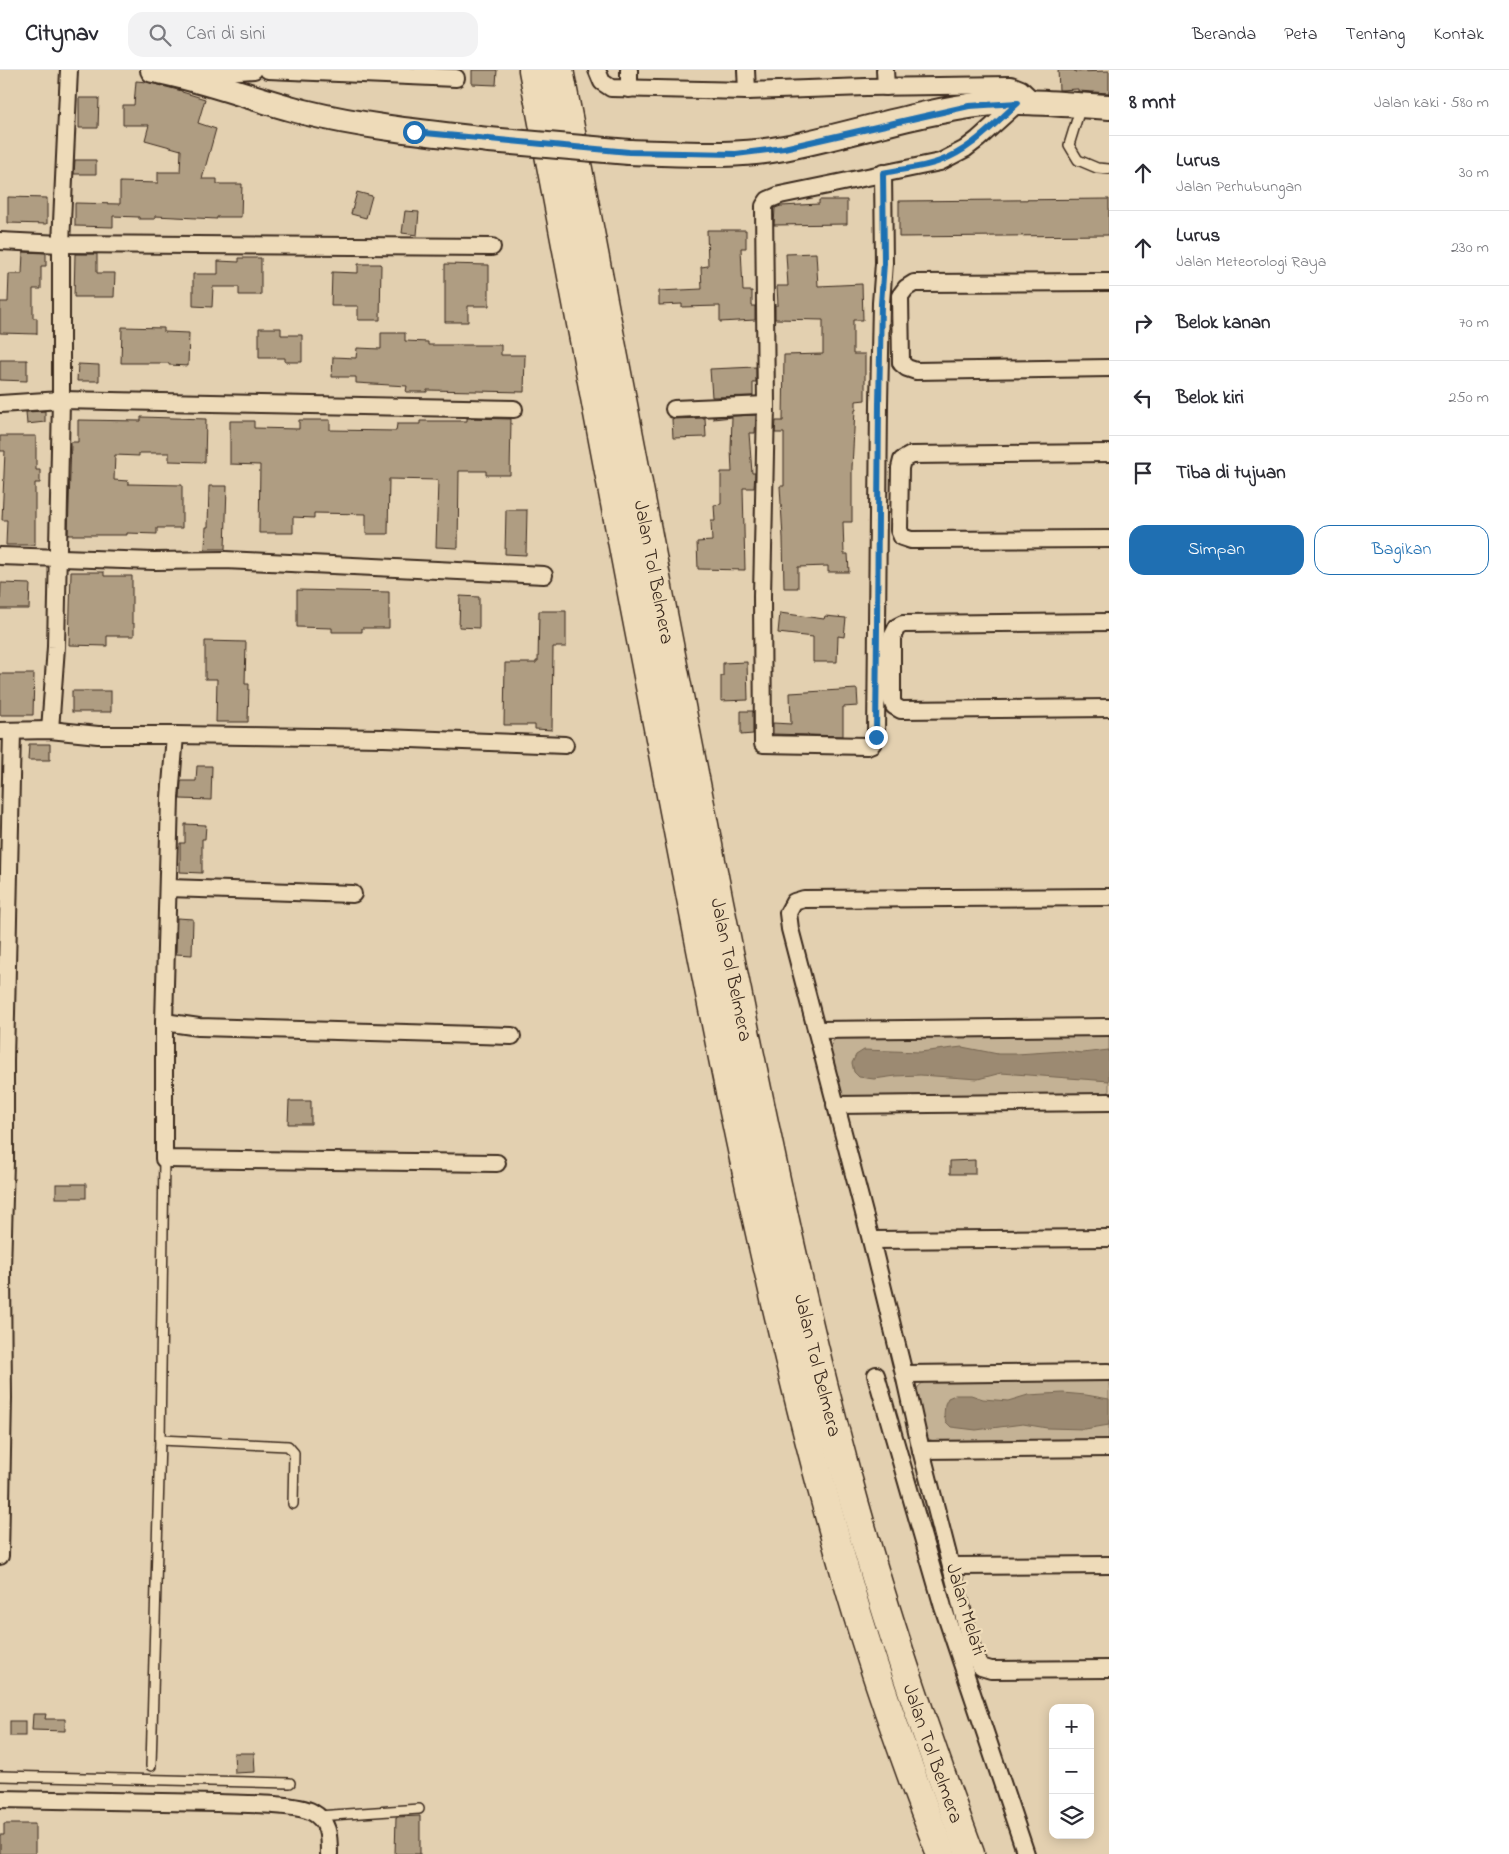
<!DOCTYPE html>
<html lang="id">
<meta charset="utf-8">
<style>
:root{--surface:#fff;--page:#f2f2f3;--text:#2b2b33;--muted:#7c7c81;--line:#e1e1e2;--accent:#1f6fb2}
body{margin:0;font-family:"Indie Flower",sans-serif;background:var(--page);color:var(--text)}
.controls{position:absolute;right:15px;bottom:15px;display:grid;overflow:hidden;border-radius:10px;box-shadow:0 2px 12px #0003}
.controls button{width:45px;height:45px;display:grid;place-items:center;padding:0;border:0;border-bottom:1px solid var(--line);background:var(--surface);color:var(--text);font:25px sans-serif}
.stop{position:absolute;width:15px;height:15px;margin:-11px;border:4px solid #1f6fb2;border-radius:50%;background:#fff}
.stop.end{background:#1f6fb2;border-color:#fff;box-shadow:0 1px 5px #0008}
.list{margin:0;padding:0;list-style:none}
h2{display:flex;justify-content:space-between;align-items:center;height:65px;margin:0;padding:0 20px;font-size:21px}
h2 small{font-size:16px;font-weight:400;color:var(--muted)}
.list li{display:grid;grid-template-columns:32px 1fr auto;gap:15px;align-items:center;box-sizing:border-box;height:75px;padding:0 20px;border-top:1px solid var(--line)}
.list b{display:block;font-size:19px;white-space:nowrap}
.list p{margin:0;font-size:16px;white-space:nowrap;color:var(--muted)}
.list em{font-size:16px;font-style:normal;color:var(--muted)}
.actions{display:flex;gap:10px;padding:15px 20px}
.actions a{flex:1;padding:11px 0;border:1px solid var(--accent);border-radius:15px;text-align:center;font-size:18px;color:var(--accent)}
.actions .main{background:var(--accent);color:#fff}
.icon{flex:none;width:28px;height:28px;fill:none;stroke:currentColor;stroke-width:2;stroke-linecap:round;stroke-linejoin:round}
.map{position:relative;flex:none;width:1109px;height:1784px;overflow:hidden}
header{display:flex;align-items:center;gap:30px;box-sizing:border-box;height:70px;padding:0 25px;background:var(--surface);border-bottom:1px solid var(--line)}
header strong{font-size:24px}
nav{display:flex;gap:28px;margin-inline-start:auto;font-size:18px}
.search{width:350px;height:45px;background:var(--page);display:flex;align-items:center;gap:12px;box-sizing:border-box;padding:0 18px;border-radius:15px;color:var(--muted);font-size:19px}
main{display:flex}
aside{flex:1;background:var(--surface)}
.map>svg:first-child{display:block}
</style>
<header>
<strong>Citynav</strong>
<div class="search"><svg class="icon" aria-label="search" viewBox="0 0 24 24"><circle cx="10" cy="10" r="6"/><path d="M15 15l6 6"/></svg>Cari di sini</div>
<nav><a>Beranda</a><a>Peta</a><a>Tentang</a><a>Kontak</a></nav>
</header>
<main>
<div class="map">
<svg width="1109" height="1784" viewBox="0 0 1109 1784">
<rect width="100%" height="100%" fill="#e3d0b0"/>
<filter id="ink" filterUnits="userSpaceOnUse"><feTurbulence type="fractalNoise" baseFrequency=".02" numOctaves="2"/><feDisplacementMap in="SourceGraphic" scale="10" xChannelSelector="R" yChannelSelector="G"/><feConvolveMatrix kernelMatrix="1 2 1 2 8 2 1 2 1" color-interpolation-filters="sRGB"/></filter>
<g filter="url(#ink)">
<g fill="#c4b295" stroke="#806e5a">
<path d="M1109,964V1026L849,1028L843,1026L841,1020L830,978L833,971L839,967Z"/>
<path d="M1109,1309V1370L935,1372L927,1368L925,1363L916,1324L918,1317L925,1311Z"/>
</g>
<g fill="#9c8a72" stroke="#756450">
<path d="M962,977L998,984H1017L1063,981L1082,983L1109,980V1011L1001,1003L978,1009L920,1005L896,1006L874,1009L859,1007L854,1002L852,993L856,985L864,980L920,982Z"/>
<path d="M1063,1323L1086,1325L1109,1329V1355L1085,1359L1047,1358L1023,1354L976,1360L951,1357L946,1352L944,1345L945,1334L948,1328L955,1325H971L983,1329L1008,1331L1028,1325Z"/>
</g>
<g fill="#af9d82" stroke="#3b2a1e">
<path d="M472,0H497L496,15L472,14Z"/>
<path d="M1058,0H1075V2L1109,1V23L1078,21V19L1059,20Z"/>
<path d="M136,11L147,12L182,21V22L205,29L198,53L216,59L202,109H217V114H242L241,147H217V149L155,146V149H139V147L113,146V157L75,156V133L120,134V112L158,113V102H180L181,80L145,70L149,55H123V35H134Z"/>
<path d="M79,28H99L98,58H79Z"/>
<path d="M75,90H96V104H74Z"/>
<path d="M357,122L372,126L366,148L351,144Z"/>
<path d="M8,127L47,128V154L8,153Z"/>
<path d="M1109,129V165L899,167V131Z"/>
<path d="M819,130H847V154L774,155L775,138L781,136L819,134Z"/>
<path d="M405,141L419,142L417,165L402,163Z"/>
<path d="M707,160H746V178H741L743,221H752V236H755V250L720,252V236L682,237V234L659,235V221L702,219L701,197L708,196Z"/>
<path d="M23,182L46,183V196H41V219H33V248H37V264L0,263V232H8L9,204H22Z"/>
<path d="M816,183L818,216L862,214L863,250H853V284H865V330L856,331V340H855L852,398V452H843L844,484H848L849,502H828V496L798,497V518H784L783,468L780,416H784V363H775L776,351H783L784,285L823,284V250L775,249V235H778L777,216H788L786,184Z"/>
<path d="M75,184H97V203H115L114,227H74Z"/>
<path d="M239,188H261V225H239V217H213L212,237L193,236V204H218V191L239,192Z"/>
<path d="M358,194H381L380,250H358V236H331L332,202L358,203Z"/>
<path d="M445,194L489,195V236H468V252H445Z"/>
<path d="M122,257L164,258V262L189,263L188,296L169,295V293H121Z"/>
<path d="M259,258H281V265H302V292H285V288H259Z"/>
<path d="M381,263H405V271L428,272V275H501V285H525L524,322L427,320V322H406L407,316L356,313V307H332L333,287L356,288L357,278L381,279Z"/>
<path d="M0,290H27V311L0,310Z"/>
<path d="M78,294L99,295V311H77Z"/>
<path d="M756,297V312H753V326L712,327L710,299Z"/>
<path d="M45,341V352L27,354L26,342Z"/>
<path d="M756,345L755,363H749L752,403H755L754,418H743L745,500L698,499L697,472L712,471L711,451H715L714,435L721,434V402H732L731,379L732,347L713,349V347Z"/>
<path d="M141,347L206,349L205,392L169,391V383H139V386L115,385L114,410L128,411V414L182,415V458H157V464L127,463V465H68L71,372H78V350L141,351Z"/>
<path d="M467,348L511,349L510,405H486V401H459L458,478L436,477L438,410L389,409L388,464H366V444L314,443V448L293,447V463H259L260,395L230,394V351H254V358L299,359V350H330V360L396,361L397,354H420V351H467Z"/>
<path d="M705,348L706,367L673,368L672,349Z"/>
<path d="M0,366H36V400H40V413H35V475H6L7,450H2L5,381H0Z"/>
<path d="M209,416H227L225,479H205L206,457H208Z"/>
<path d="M506,440H527L526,485L505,484Z"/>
<path d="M71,502H104V506H132V553H134V566H107V576L69,575Z"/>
<path d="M1,513L30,514L29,539H0Z"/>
<path d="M297,520L389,522V558H362V562H332V558L297,557Z"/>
<path d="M460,526L479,527V558L459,557Z"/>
<path d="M539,541H566V577H553L552,660L535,659V655H504L505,593H536V591H538Z"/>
<path d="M780,543L824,549L825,546L846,548L844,567L838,566L837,592H813V567L778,563Z"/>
<path d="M205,571L246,572L245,614H249L248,652H216L217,609H205Z"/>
<path d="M747,592L748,630L721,631V606H723V593Z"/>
<path d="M0,604H34L33,645H0Z"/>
<path d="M857,619L858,636L843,637V666L773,664V653L791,654L790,623Z"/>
<rect x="72" y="621" width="39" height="21"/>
<path d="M741,641H753V664L741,665Z"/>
<path d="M29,674H50V690H28Z"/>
<path d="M197,696H212L211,730L180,729L181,711H196Z"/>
<path d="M185,754L206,755L205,769H202V803L180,802V773H185Z"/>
<path d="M177,848L193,849L192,885L176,884Z"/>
<path d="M289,1031H311V1054H288Z"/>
<path d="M975,1090V1104H950V1091Z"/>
<rect x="56" y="1114" width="30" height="14"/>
<path d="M33,1644H46L45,1649H65V1661L32,1660Z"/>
<rect x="10" y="1651" width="15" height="15"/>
<path d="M234,1683H254L255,1702L235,1703Z"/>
<path d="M420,1746V1784H395L396,1747Z"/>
<path d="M4,1754H35V1784H0V1765H4Z"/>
</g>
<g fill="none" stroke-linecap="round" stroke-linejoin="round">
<defs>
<g id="service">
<path d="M1081,36L1069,75L1078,90L1097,98L1109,99"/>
<path d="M160,1370L288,1376L294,1383L293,1434"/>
<path d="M151,1696L160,1370L164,1089"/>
<path d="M0,1706L290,1713"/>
<path d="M318,1746L419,1739"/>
</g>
<g id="minor">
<path d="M268,0L456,8"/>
<path d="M597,0L602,12L611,18L747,21L866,17L1011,15L1021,19L1036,33"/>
<path d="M629,0V19"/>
<path d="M746,0L747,21"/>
<path d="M885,0L886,17"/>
<path d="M194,4L254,0"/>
<path d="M883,103L884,193L881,233L879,334L876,667L872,674L867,676L763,674L762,526L766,335L764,136L768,130L780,125L940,92L965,79L978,69L1018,33"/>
<path d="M0,171L61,174L492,177"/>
<path d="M1109,212L914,213L906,218L900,226L901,293L907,298L916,301L1109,298"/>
<path d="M0,334L61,330L514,339"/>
<path d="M674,339L766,335"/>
<path d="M1109,383L911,385L902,390L900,398L899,460L902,467L911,470L1109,469"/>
<path d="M0,486L154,491L225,490L544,505"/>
<path d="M1109,552L903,554L897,557L892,567V631L894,636L901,640L1109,638"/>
<path d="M50,660L56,577L61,330V174L69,0"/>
<path d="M0,661L50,660L98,665H175L170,728L164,952V1089L497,1093"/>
<path d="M175,665L384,668L565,675"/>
<path d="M168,818L353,824"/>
<path d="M1109,827L804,829L794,832L788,843L790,859L871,1170L904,1304L921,1380L974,1586L981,1597L991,1600L1109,1599"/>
<path d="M164,952L199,957L512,966"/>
<path d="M816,960L1109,957"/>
<path d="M835,1035L1109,1032"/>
<path d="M871,1170L1109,1168"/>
<path d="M904,1304L1109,1302"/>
<path d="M876,1305L943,1537L1026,1784"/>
<path d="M921,1380L1109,1378"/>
<path d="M0,1486L3,1328L2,1199L5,1091V990L12,661"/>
<path d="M951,1496L1109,1495"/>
<path d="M0,1729C72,1730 145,1732 217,1733C238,1734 295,1733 312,1742C329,1751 329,1766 329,1784"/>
</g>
<g id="secondary">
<path d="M153,0C204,9 253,29 304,42C365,57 427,63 489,70"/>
<path d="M629,82C681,83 733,88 784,78C851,65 916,42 984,34C1025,29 1068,35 1109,37"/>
</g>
<g id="motorway">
<path d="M533,0C585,274 636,549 690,823C736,1058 784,1293 851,1523C877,1611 908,1698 941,1784"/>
<path id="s1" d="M559,0C613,277 664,555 719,832C757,1022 795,1212 845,1399C880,1529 923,1658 970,1784"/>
</g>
</defs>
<use href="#service" stroke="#3b2a1e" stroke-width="12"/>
<use href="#minor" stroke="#3b2a1e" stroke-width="20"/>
<use href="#secondary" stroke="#3b2a1e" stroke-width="28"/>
<use href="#motorway" stroke="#3b2a1e" stroke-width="31"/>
<use href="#service" stroke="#eedbb9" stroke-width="9"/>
<use href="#minor" stroke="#eedbb9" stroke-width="16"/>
<use href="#secondary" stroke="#eedbb9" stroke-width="24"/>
<use href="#motorway" stroke="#eedbb9" stroke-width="28"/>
<defs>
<path id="secondary-bridge" d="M489,70L629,82"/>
</defs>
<use href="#secondary-bridge" stroke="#3b2a1e" stroke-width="28" stroke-linecap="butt"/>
<use href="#secondary-bridge" stroke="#eedbb9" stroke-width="24"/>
</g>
</g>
<g fill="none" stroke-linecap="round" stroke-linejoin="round" filter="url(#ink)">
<path stroke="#1f6fb2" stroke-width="6" d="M414,62L629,82L736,84L784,78L969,36L1018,33C994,54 971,80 940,91C923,98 901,99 883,103L884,193L881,234L879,334L876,667"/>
</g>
<g text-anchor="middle" stroke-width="5" stroke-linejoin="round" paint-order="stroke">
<g font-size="20" fill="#3b2a1e" stroke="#eedbb9">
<text dy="7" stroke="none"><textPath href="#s1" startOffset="511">Jalan Tol Belmera</textPath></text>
<text dy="7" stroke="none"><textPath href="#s1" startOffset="916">Jalan Tol Belmera</textPath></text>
<text dy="7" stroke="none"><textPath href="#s1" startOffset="1321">Jalan Tol Belmera</textPath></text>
<text transform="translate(967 1539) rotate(73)" y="7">Jalan Melati</text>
<text dy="7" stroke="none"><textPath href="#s1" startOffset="1726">Jalan Tol Belmera</textPath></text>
</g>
</g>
</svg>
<div class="controls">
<button>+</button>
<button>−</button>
<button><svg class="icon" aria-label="layers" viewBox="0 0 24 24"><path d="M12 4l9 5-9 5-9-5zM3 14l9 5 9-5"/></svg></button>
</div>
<div class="stop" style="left:414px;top:62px"></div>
<div class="stop end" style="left:876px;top:667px"></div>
</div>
<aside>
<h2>8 mnt<small>Jalan kaki · 580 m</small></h2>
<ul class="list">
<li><svg class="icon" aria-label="ahead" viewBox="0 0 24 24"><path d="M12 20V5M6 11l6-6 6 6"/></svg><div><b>Lurus</b><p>Jalan Perhubungan</p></div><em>30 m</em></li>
<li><svg class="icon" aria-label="ahead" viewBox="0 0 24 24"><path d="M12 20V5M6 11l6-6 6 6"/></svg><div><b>Lurus</b><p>Jalan Meteorologi Raya</p></div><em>230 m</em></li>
<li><svg class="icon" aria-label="right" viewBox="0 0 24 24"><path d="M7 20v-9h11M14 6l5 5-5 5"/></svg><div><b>Belok kanan</b></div><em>70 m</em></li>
<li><svg class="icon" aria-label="left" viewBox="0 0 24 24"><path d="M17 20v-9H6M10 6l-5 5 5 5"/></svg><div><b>Belok kiri</b></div><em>250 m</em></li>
<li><svg class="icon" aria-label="arrive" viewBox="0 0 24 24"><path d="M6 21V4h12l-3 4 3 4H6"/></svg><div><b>Tiba di tujuan</b></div></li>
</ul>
<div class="actions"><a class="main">Simpan</a><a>Bagikan</a></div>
</aside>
</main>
